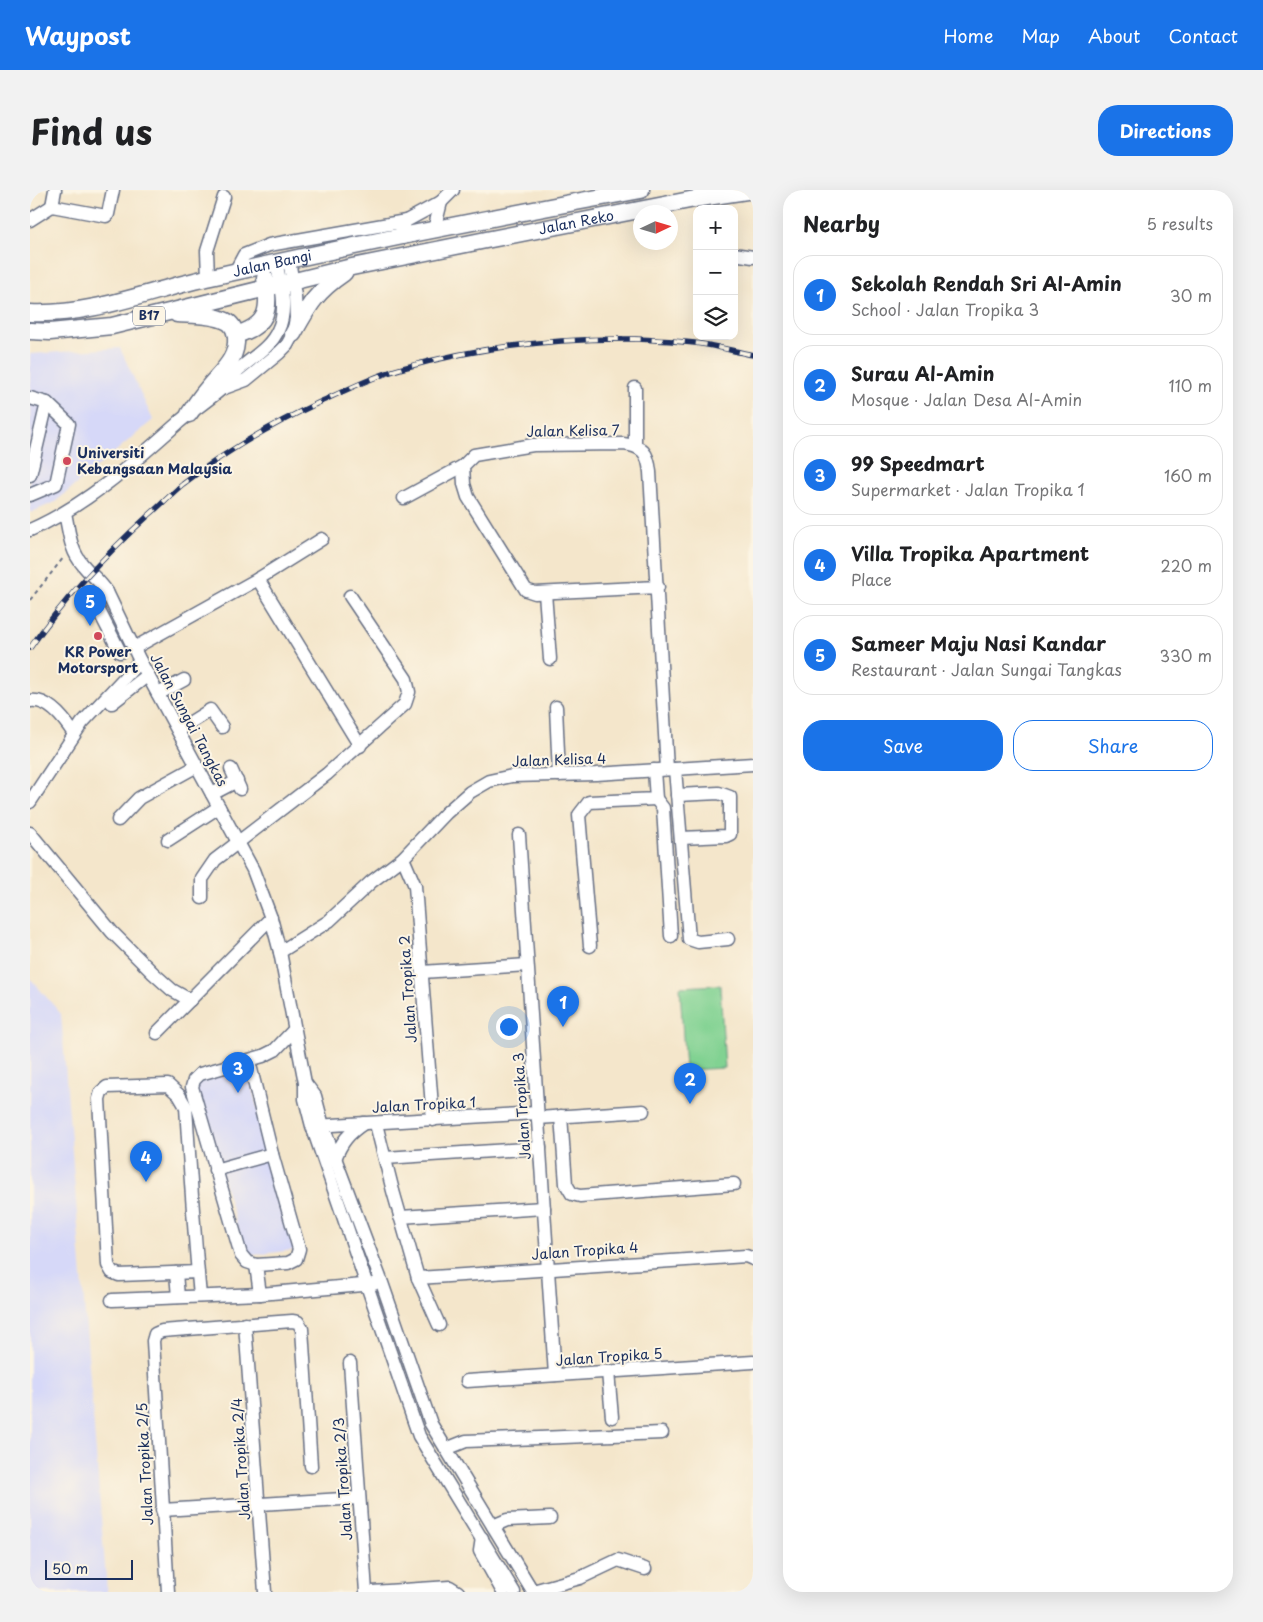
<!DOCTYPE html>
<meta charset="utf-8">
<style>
:root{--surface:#fff;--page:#f2f2f2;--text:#202124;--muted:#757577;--line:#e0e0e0;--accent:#1a73e8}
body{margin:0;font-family:"Playpen Sans",sans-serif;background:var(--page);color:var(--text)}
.controls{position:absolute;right:15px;top:15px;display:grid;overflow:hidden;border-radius:10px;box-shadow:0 5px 20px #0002}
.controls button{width:45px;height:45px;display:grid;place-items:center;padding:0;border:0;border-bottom:1px solid var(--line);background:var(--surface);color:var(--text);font:25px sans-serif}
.compass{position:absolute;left:603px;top:15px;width:45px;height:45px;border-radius:50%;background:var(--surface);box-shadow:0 5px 20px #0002;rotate:86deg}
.scale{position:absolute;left:15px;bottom:12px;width:88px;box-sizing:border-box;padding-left:5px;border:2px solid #1b2f5e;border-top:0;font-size:14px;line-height:18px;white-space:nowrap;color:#1b2f5e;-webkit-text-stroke:4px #fcf5e5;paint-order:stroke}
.you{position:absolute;left:478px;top:836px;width:18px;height:18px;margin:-12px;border:4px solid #fff;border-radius:50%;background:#1a73e8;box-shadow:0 0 0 8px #1a73e833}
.badge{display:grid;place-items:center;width:32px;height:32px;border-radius:50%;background:var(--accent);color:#fff;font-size:16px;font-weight:700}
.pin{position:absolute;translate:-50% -41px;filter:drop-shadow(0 1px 2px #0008)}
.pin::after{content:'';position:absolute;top:26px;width:18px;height:15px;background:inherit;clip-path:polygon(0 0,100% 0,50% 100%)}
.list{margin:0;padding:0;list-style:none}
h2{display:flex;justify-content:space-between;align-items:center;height:65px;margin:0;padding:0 20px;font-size:21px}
h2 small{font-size:16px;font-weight:400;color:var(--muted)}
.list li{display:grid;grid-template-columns:32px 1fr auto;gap:15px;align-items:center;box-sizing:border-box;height:80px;margin:0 10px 10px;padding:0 10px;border:1px solid var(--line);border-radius:20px}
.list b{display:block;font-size:19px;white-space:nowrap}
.list p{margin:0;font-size:16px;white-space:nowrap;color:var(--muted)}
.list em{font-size:16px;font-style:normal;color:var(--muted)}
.actions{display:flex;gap:10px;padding:15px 20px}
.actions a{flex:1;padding:11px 0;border:1px solid var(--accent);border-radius:20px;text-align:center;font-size:18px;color:var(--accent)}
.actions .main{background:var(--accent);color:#fff}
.icon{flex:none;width:28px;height:28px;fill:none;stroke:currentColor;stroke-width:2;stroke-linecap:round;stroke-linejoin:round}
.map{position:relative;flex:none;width:723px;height:1402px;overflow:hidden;border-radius:20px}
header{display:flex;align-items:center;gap:30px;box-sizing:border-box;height:70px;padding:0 25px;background:var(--accent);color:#fff}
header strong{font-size:24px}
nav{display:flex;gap:28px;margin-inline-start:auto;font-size:18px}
.intro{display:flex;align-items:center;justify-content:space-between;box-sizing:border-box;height:120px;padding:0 30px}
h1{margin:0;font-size:35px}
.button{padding:12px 22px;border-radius:20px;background:var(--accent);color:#fff;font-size:18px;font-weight:700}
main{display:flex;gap:30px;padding:0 30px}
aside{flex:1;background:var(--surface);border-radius:20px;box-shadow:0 5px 20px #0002}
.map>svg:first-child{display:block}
</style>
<header>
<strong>Waypost</strong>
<nav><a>Home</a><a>Map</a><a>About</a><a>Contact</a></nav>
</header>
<div class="intro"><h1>Find us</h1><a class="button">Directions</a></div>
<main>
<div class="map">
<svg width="723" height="1402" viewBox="0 0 723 1402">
<rect width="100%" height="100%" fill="#fcf5e5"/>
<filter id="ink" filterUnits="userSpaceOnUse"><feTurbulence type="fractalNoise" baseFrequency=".02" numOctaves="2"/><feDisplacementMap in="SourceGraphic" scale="10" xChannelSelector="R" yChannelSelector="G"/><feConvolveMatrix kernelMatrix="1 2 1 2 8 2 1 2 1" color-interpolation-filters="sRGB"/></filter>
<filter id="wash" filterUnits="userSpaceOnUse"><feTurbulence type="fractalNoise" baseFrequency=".0096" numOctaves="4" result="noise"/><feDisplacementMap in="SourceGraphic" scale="20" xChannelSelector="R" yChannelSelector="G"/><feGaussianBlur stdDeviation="1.12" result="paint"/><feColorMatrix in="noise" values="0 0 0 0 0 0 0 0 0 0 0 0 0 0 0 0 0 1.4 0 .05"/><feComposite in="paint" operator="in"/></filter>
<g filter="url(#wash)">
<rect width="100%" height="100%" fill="#f4e6cb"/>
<g fill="#d6d8f8">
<path d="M90,158L123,230L25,312L0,323V164Z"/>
<path d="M0,788L31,824L77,1402H0Z"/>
<path d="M216,875L264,1060L216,1066L165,895L172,887Z"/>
</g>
<path fill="#81d292" stroke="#4e8078" d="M690,795L695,878L655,880L650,797Z"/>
</g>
<g filter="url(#ink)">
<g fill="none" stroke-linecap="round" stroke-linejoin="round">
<defs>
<g id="minor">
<path d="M22,16L25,0"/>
<path d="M0,30L22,16L76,26L78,24L83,0"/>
<path d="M371,37L376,31L411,12L423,0"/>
<path d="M404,40L411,12"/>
<path d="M704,64L723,67"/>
<path d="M205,82L214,65L239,55L376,31"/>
<path d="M178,87L177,61L194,7"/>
<path d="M194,198L216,190L249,163L257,155L263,144L266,128L265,106L259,70"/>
<path d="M605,198V255"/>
<path d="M0,208L17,213L39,234L26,294L0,305"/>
<path d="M0,285L17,213"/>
<path d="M374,308L433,276"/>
<path d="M35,323C39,341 40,361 53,375C61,385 70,391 77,402L110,471L223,680L241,728L250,762L275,893V909L282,936L389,1246L484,1402"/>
<path d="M0,340C57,315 102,274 148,233C161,221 176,212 190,200C196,195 200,189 205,183C219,169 240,159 248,140C258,120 251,93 246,73"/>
<path d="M228,389L330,556"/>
<path d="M628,397L505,403L496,400L438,307L434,294L433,276L444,265L503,255L593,254C613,256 618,263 620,282L637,579"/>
<path d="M77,402L68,411L67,417L90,462"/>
<path d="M515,403L520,469"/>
<path d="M104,458L228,389L292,349"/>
<path d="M128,504L154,490"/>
<path d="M0,511C19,508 35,530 44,544"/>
<path d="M82,513L118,485"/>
<path d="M526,517L529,585"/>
<path d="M148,540L180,520L192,537"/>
<path d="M201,579L210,599"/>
<path d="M645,579L659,749L668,752L698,749"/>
<path d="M182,604L207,591"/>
<path d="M647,605L689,603L700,607V644L696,646L651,648"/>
<path d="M626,609L633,618L641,746"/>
<path d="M0,612L52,533L110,471"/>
<path d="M88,630L109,608L167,576"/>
<path d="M0,643L82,742L123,783L142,800L160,810"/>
<path d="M489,645L525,1185"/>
<path d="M138,650L189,617"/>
<path d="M373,668L385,696L403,930"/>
<path d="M172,708V689L185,670L297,584L375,514L379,502L376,489L320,406"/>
<path d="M560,756L549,625L559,612L626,609L624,580"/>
<path d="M250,762L299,731L341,692L373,668L416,623L440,602L459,591L482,586L566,584L723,574"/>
<path d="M392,782L497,775"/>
<path d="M127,843L241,728"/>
<path d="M219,871L242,964L269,1059L266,1069L258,1073L226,1075L230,1104"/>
<path d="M275,893L285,906L293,936L352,1093L401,1234L503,1402"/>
<path d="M531,926L536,994L542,1004L550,1006L704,994"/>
<path d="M508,928L613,921"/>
<path d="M346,934L363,1001L388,1088L409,1135"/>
<path d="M285,936L507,923"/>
<path d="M355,968L510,958"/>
<path d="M305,969C311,952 319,943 334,933"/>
<path d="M185,980L242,964"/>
<path d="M370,1027L514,1018"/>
<path d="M226,1075L217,1072L211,1065L162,897L164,890L170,884L233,866L245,860L264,840"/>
<path d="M168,1082L89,1085L82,1082L78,1075L69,909L71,902L77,897L138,895L149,905L156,917C160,980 164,1043 170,1106"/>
<path d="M146,1083L148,1107"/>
<path d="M388,1088L716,1066L723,1069"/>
<path d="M82,1110L230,1104L344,1094"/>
<path d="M215,1134L235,1402"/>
<path d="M320,1173L336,1402"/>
<path d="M578,1182L582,1227"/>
<path d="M437,1191L723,1172"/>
<path d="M416,1259L436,1251L632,1243"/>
<path d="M132,1320L329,1308"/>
<path d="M463,1336L477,1330L520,1328"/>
<path d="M452,1348L450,1361L473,1402"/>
<path d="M503,1401L550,1388L588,1370L615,1379"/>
<path d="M138,1402L123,1151L125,1144L132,1141L262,1131L268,1132L272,1139L281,1276"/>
<path d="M342,1402L420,1397L428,1402"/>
</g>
<g id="major">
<path id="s1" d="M0,123C62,126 121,100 181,87C324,55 467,26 611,0"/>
<path d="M147,124C162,125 182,124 196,131C203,134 205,140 206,147C208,170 190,182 177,199C170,207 165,215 159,224"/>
<path id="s2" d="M0,141L20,142L82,136L322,77L456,50L670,8L723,0"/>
<path d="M263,144C279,115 286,102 314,83"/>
<path d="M206,145C239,135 240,119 235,88"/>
</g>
</defs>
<use href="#minor" stroke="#676f84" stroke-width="15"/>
<use href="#major" stroke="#676f84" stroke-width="19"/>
<path stroke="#676f84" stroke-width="2" stroke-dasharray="4 4" stroke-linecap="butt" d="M0,410L34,367"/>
<use href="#minor" stroke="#fff" stroke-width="12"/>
<use href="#major" stroke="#fff" stroke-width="16"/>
<defs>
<path id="rail" d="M0,458C34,409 75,365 119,325C131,315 141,304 153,294C195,262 241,235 288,213C316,200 344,186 373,178C448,157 526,148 604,149C628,150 654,151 678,155C693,158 708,162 723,165"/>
</defs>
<use href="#rail" stroke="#1b2f5e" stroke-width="5.5"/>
<use href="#rail" stroke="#fcf5e5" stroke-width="4" stroke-dasharray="11" stroke-linecap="butt"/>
</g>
</g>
<g fill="#d1495b" stroke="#fcf5e5" stroke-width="2">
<circle cx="37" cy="271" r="5"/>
<circle cx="68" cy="446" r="5"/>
</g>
<g text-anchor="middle" stroke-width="4" stroke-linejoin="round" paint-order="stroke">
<rect fill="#fcf5e5" stroke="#5e6a86" stroke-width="1" x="103" y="116.5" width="32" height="19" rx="4"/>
<g font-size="12" font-weight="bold" fill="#1b2f5e">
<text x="119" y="130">B17</text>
</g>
<g font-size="14" fill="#1b2f5e" stroke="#fcf5e5">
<text dy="5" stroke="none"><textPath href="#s2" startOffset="558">Jalan Reko</textPath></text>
<text dy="5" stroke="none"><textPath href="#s1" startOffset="248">Jalan Bangi</textPath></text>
<text transform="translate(543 241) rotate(-1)" y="5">Jalan Kelisa 7</text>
<text transform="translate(159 530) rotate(62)" y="5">Jalan Sungai Tangkas</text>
<text transform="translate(529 570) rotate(-2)" y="5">Jalan Kelisa 4</text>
<text transform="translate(378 799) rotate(-94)" y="5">Jalan Tropika 2</text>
<text transform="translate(394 915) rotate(-3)" y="5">Jalan Tropika 1</text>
<text transform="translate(492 916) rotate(-94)" y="5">Jalan Tropika 3</text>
<text transform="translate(555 1061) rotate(-4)" y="5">Jalan Tropika 4</text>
<text transform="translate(579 1167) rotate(-4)" y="5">Jalan Tropika 5</text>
<text transform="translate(211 1269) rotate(-94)" y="5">Jalan Tropika 2/4</text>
<text transform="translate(115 1274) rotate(-93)" y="5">Jalan Tropika 2/5</text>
<text transform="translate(313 1289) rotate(-94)" y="5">Jalan Tropika 2/3</text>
</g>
<g font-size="14" font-weight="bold" fill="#1b2f5e" stroke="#fcf5e5" text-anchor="start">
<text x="47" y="268">Universiti<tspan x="47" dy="16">Kebangsaan Malaysia</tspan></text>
<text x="68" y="467" text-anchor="middle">KR Power<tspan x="68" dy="16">Motorsport</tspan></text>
</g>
</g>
</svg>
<div class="controls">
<button>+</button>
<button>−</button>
<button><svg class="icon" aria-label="layers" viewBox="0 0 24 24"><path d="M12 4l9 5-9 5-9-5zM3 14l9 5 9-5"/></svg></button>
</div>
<svg class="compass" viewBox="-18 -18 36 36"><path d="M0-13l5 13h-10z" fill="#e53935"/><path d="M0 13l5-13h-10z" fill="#757577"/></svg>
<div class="scale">50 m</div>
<div class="you"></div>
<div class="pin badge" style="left:533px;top:837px">1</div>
<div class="pin badge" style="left:660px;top:914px">2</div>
<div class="pin badge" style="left:208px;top:903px">3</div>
<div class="pin badge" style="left:116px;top:992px">4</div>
<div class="pin badge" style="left:60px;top:436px">5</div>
</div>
<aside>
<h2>Nearby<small>5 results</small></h2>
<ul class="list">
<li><span class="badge">1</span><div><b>Sekolah Rendah Sri Al-Amin</b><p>School · Jalan Tropika 3</p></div><em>30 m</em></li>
<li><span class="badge">2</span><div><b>Surau Al-Amin</b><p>Mosque · Jalan Desa Al-Amin</p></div><em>110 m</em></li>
<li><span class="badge">3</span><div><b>99 Speedmart</b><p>Supermarket · Jalan Tropika 1</p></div><em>160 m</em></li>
<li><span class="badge">4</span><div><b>Villa Tropika Apartment</b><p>Place</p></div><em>220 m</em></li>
<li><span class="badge">5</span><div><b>Sameer Maju Nasi Kandar</b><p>Restaurant · Jalan Sungai Tangkas</p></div><em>330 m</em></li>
</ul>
<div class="actions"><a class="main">Save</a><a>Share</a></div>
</aside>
</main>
